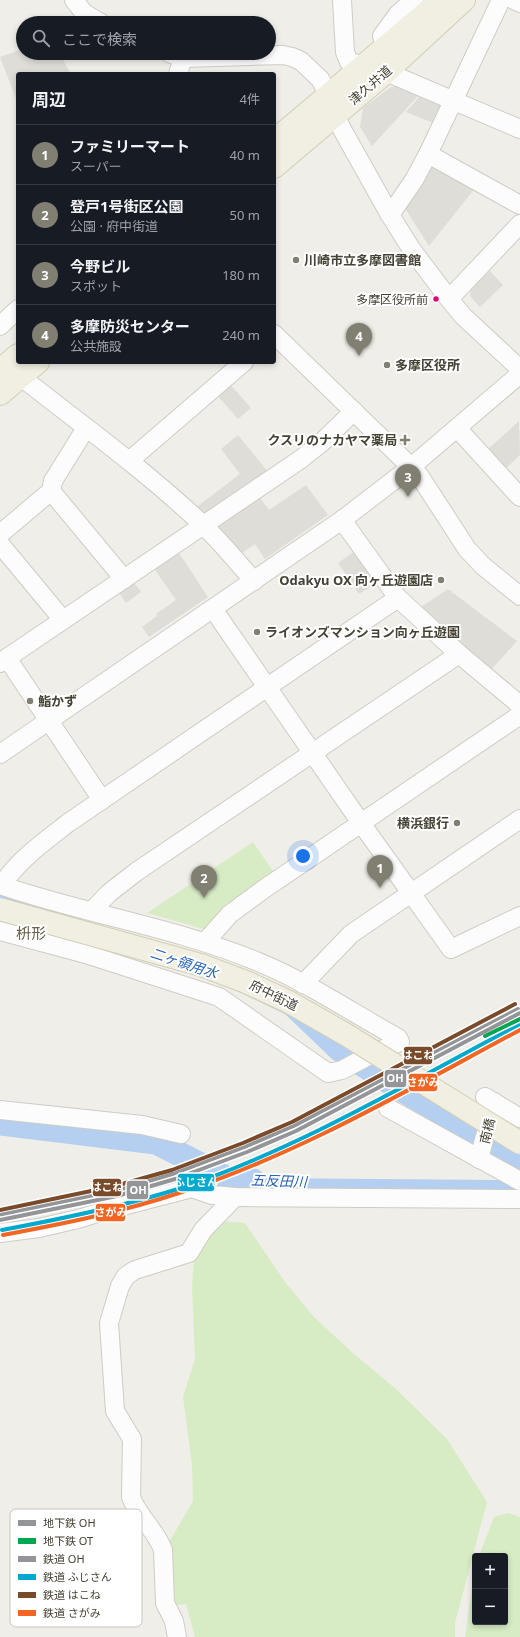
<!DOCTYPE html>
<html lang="ja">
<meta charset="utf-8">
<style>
:root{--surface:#171b24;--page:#242831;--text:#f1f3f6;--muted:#9ea1a6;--line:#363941;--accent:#817e72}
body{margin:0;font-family:"Noto Sans","Noto Sans JP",sans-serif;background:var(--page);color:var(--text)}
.controls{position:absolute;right:12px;bottom:12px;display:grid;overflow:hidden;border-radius:4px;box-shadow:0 2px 6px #0003}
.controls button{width:36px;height:36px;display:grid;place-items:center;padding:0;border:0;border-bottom:1px solid var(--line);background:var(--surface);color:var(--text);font:20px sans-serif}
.you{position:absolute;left:303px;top:856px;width:14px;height:14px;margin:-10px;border:3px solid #fff;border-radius:50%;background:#1a73e8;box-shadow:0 0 0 6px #1a73e833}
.badge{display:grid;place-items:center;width:26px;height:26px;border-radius:50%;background:var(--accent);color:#fff;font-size:13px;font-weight:700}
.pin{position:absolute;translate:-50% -33px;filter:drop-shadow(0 1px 2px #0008)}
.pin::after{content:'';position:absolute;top:21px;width:14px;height:12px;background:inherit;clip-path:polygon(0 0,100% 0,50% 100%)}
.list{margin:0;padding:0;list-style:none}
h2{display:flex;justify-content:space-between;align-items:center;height:52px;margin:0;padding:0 16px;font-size:17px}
h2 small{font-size:13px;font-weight:400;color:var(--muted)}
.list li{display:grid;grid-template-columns:26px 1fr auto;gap:12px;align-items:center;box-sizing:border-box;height:60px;padding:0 16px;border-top:1px solid var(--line)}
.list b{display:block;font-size:15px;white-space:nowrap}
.list p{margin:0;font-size:13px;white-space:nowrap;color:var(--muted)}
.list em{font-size:13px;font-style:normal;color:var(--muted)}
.icon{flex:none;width:22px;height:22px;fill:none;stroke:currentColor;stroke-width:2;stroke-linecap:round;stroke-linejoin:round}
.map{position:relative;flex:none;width:520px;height:1637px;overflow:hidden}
.search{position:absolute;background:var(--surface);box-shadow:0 2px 6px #0003;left:16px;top:16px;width:260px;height:44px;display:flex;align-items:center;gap:10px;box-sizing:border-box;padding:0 14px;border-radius:22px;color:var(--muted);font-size:15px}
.panel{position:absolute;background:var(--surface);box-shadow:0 2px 6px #0003;left:16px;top:72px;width:260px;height:292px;border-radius:4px}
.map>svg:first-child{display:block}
</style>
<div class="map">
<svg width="520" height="1637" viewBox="0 0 520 1637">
<rect width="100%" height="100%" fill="#f0eee8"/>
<g fill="#d7ecc5">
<path d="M253,842L275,874L207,930L147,913Z"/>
<path d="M220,1221L245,1223L285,1282L314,1317L353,1353L396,1389L447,1439L487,1502L455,1623V1637H195L186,1604L174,1605L169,1542L193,1501L192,1465L183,1397L195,1359L192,1288L194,1256Z"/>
<path d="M508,1513L520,1517V1637H465L475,1566V1622H505V1556H479L494,1517Z"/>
</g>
<g fill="#dfddd7">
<path d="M23,49V53H59L71,74H18V104L0,57Z"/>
<path d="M391,87H399L419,95L372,146L360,127L363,108Z"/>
<path d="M420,96L448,107L438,125L406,112Z"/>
<path d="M435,163L476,187L429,246L406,210V203L430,166Z"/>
<path d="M490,271L503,285L480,307L470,296L471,289Z"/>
<path d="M229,383L251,408L238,419L216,394Z"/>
<path d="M519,421L520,455L504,470L486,451Z"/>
<path d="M238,435L269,473L207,515H201L194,509L240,474L221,449Z"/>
<path d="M306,485L328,515L265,559L255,544L239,555L217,530V523L258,495L269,510Z"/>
<path d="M177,550L208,597L149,637L142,627L157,616L156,614L176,600L153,567Z"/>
<path d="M355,551L378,582L359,594L338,563Z"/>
<path d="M133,581L141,592L126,603L118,591Z"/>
<path d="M448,589L517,641L489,672L418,609Z"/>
</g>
<path fill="#b4cff0" d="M0,894L243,969L520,1146V1195L224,1190L206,1181L228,1171L243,1178L498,1180L520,1173L385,1094L332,1059L285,1014L210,978L0,917Z"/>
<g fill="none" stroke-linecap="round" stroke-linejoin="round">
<path stroke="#b4cff0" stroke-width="15" d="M109,1129L119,1138"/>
<path stroke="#b4cff0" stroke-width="25" d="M0,1123L156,1142L230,1180L253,1181"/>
<defs>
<g id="minor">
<path d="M74,0L84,13L101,23"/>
<path d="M342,0L345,52L349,62L363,65"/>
<path d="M514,0L520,3"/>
<path d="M385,47L382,36L398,14L414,0"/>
<path d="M169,53L183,58L283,55L292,57L301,61L320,79L329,95L335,115L343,131L390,215L412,250L449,299L463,316L520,369"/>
<path d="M386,72L520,129"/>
<path d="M178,74L183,58"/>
<path d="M428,154L520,205"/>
<path d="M390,215L414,180L428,154L501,0"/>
<path d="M449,299L520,224"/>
<path d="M0,326L18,309"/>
<path d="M274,334L411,467L419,475L467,549L483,566L520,596"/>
<path d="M11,369C75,420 143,468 203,525C221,542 237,562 254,581"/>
<path d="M457,428L520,497"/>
<path d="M129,461L244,362"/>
<path d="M51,491L124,579"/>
<path d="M342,520L398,598L459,654L520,705"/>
<path d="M0,534L51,491L53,481L86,428"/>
<path d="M0,544L63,620"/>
<path d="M213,609L361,823L451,949L520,916"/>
<path d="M7,658L301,459L321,443L354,411"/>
<path d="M0,663L7,658L102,800"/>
<path d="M0,754L342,520L411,467L520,374"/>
<path d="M0,885C84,914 174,927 256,961C306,981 351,1012 398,1038L400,1042L370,1055L342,1070L328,1073L219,997L86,954L0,931"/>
<path d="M2,885C18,860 45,841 68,823L398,598"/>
<path d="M92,911L109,893L136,872L459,654"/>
<path d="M205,942L230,914L264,889L520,715"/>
<path d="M303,984L351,934L520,819"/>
<path d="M485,1097L520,1118"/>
<path d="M388,1108L520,1181"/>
<path d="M0,1110L142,1125L181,1134"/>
<path d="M479,1159L494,1102"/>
<path d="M0,1233L39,1228L78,1219L111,1209L192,1188L212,1195L235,1197L520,1199"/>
<path d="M177,1637L174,1621L165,1603L163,1550C156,1530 138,1517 131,1497L132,1439L115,1411L109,1323L120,1286L126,1276L135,1270L189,1253L203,1230L235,1197"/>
</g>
<g id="major">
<path d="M274,141L441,0"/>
<path d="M274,167L384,74L464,0"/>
<path d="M0,370L18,355"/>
<path d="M0,394L38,362"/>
</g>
</defs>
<use href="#minor" stroke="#ceccc5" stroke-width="20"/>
<use href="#major" stroke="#d3ceb4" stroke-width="24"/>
<use href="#minor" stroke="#fdfcfc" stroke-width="18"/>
<use href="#major" stroke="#f1efe2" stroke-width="22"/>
<defs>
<path id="major-bridge" d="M0,909L201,965L246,982L289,1002L345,1034L520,1143"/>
</defs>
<use href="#major-bridge" stroke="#d3ceb4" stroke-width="24" stroke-linecap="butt"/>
<use href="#major-bridge" stroke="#f1efe2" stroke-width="22"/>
<defs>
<path id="rail-1" d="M0,1215L116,1191L173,1174L245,1147L294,1126L518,1009"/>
<path id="rail-2" d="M2,1230C61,1219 121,1207 178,1189C298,1149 408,1083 520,1024"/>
<path id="rail-3" d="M0,1210L115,1186L172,1170L243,1143L292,1122L515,1004"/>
<path id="rail-4" d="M3,1235C62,1224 122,1212 179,1193C299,1154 409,1089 520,1030"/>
</defs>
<use href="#rail-1" stroke="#fff" stroke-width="7"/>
<use href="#rail-2" stroke="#fff" stroke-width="7"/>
<use href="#rail-3" stroke="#fff" stroke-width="7"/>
<use href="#rail-4" stroke="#fff" stroke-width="7"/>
<use href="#rail-1" stroke="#939598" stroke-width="4"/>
<use href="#rail-2" stroke="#00a9ce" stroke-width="4"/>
<use href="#rail-3" stroke="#7a4b2a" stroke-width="4"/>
<use href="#rail-4" stroke="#f26522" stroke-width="4"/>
<defs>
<path id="metro-1" d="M0,1220L117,1196L175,1179L247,1152L296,1131L520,1013"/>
<path id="metro-2" d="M485,1036L520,1019"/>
</defs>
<use href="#metro-1" stroke="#fff" stroke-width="7"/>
<use href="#metro-2" stroke="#fff" stroke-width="7"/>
<use href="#metro-1" stroke="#939598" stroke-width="4"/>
<use href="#metro-2" stroke="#00a650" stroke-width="4"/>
</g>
<g fill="#817e72" stroke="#fff" stroke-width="1.5">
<circle cx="296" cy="260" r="4"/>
<circle cx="387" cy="365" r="4"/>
<path d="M403 434h4v4h4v4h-4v4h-4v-4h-4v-4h4z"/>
<circle cx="441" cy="580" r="4"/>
<circle cx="257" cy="632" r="4"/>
<circle cx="30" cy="701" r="4"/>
<circle cx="457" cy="823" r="4"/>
</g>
<circle fill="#e5007d" stroke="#fff" stroke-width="1.5" cx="436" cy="299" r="3.5"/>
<g text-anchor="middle" stroke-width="4" stroke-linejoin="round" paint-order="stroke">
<g font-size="12" fill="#454133" stroke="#fff" text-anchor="end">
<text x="428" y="304">多摩区役所前</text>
</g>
<g font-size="13" fill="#454133" stroke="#fff">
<text transform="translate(370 85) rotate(-41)" y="5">津久井道</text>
<text transform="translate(274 995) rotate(26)" y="5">府中街道</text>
<text transform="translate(487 1131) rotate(-76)" y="5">南橋</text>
</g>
<g font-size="13" font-weight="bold" fill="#454133" stroke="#fff" text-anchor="start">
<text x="304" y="265">川崎市立多摩図書館</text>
<text x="395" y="370">多摩区役所</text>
<text x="397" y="445" text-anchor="end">クスリのナカヤマ薬局</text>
<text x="433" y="585" text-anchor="end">Odakyu OX 向ヶ丘遊園店</text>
<text x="265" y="637">ライオンズマンション向ヶ丘遊園</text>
<text x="38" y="706">鮨かず</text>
<text x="449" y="828" text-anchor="end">横浜銀行</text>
</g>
<g font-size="14" font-style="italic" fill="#2764b7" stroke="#fff">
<text transform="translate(184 963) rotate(18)" y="5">二ヶ領用水</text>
<text transform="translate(279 1181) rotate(2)" y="5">五反田川</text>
</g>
<g font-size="15" fill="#69614a" stroke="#fff">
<text x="31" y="939">枡形</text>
</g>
</g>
<rect x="10" y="1509" width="132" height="118" rx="6" fill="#fff" stroke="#c7c6c2" stroke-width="1"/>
<rect x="18" y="1520" width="18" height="6" fill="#939598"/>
<rect x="18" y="1538" width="18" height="6" fill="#00a650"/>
<rect x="18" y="1556" width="18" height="6" fill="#939598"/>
<rect x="18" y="1574" width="18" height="6" fill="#00a9ce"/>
<rect x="18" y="1592" width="18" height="6" fill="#7a4b2a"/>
<rect x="18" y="1610" width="18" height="6" fill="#f26522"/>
<g font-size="11" fill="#454133">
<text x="43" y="1527">地下鉄 OH</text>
<text x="43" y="1545">地下鉄 OT</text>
<text x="43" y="1563">鉄道 OH</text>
<text x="43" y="1581">鉄道 ふじさん</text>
<text x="43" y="1599">鉄道 はこね</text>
<text x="43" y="1617">鉄道 さがみ</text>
</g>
<g stroke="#fff" stroke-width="1.5">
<rect x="403" y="1046" width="30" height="19" rx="4" fill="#7a4b2a"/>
<rect x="384" y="1069" width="23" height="19" rx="4" fill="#939598"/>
<rect x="408" y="1073" width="30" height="19" rx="4" fill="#f26522"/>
<rect x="177" y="1173" width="38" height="19" rx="4" fill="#00a9ce"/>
<rect x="92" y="1178" width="30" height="19" rx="4" fill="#7a4b2a"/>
<rect x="126" y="1180" width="23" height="20" rx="4" fill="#939598"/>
<rect x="95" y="1203" width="31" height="19" rx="4" fill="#f26522"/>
</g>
<g font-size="11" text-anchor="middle" font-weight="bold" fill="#fff">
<text x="418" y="1059">はこね</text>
<text x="395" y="1082">OH</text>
<text x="423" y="1086">さがみ</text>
<text x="196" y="1186">ふじさん</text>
<text x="107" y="1191">はこね</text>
<text x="138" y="1194">OH</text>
<text x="111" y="1216">さがみ</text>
</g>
</svg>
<div class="controls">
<button>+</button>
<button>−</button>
</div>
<div class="you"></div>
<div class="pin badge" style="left:380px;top:888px">1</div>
<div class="pin badge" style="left:204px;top:898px">2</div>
<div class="pin badge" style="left:408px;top:497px">3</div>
<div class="pin badge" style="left:359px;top:356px">4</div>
<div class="search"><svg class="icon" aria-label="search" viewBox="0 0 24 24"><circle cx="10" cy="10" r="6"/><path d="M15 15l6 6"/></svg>ここで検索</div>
<section class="panel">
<h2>周辺<small>4件</small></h2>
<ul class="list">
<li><span class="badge">1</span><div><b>ファミリーマート</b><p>スーパー</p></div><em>40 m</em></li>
<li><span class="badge">2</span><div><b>登戸1号街区公園</b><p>公園 · 府中街道</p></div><em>50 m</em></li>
<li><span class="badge">3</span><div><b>今野ビル</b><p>スポット</p></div><em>180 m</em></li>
<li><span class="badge">4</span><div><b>多摩防災センター</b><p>公共施設</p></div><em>240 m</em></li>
</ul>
</section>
</div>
